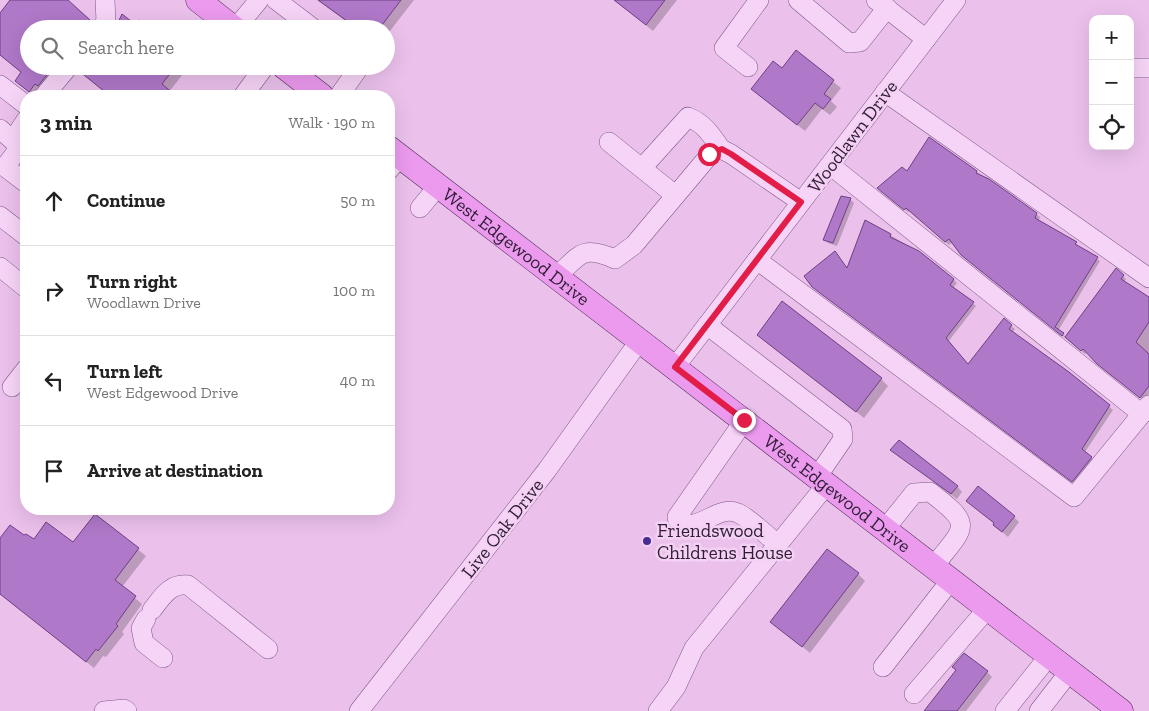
<!DOCTYPE html>
<meta charset="utf-8">
<style>
:root{--surface:#fff;--page:#f6f6f6;--text:#222;--muted:#767676;--line:#e0e0e0}
body{margin:0;font-family:"Zilla Slab",serif;background:var(--page);color:var(--text)}
.controls{position:absolute;right:15px;top:15px;display:grid;overflow:hidden;border-radius:10px;box-shadow:0 5px 20px #0002}
.controls button{width:45px;height:45px;display:grid;place-items:center;padding:0;border:0;border-bottom:1px solid var(--line);background:var(--surface);color:var(--text);font:25px sans-serif}
.stop{position:absolute;width:15px;height:15px;margin:-11px;border:4px solid #e11d48;border-radius:50%;background:#fff}
.stop.end{background:#e11d48;border-color:#fff;box-shadow:0 1px 5px #0008}
.list{margin:0;padding:0;list-style:none}
h2{display:flex;justify-content:space-between;align-items:center;height:65px;margin:0;padding:0 20px;font-size:21px}
h2 small{font-size:16px;font-weight:400;color:var(--muted)}
.list li{display:grid;grid-template-columns:32px 1fr auto;gap:15px;align-items:center;box-sizing:border-box;height:90px;padding:0 20px;border-top:1px solid var(--line)}
.list b{display:block;font-size:19px;white-space:nowrap}
.list p{margin:0;font-size:16px;white-space:nowrap;color:var(--muted)}
.list em{font-size:16px;font-style:normal;color:var(--muted)}
.icon{flex:none;width:28px;height:28px;fill:none;stroke:currentColor;stroke-width:2;stroke-linecap:round;stroke-linejoin:round}
.map{position:relative;flex:none;width:1149px;height:711px;overflow:hidden}
.search{position:absolute;background:var(--surface);box-shadow:0 5px 20px #0002;left:20px;top:20px;width:375px;height:55px;display:flex;align-items:center;gap:12px;box-sizing:border-box;padding:0 18px;border-radius:28px;color:var(--muted);font-size:19px}
.panel{position:absolute;background:var(--surface);box-shadow:0 5px 20px #0002;left:20px;top:90px;width:375px;height:425px;border-radius:20px}
.map>svg:first-child{display:block}
</style>
<div class="map">
<svg width="1149" height="711" viewBox="0 0 1149 711">
<rect width="100%" height="100%" fill="#ebc1ec"/>
<g fill="#0003">
<path d="M11,0H66L86,17L96,29H29V66H68L38,96L24,88L22,73L0,55V15Z"/>
<path d="M317,0H414L386,36V29H357Z"/>
<path d="M614,0H677L653,31Z"/>
<path d="M139,19L151,29H116L134,25Z"/>
<path d="M796,52L841,88L831,101L837,107L830,115L822,109L805,131L760,96Z"/>
<path d="M84,66H189L169,92L174,96H110L80,71Z"/>
<path d="M977,172L1036,214L1040,217L1038,222L1076,243L1079,248L1100,261L1058,331L1066,337L1123,276L1126,279L1124,283L1149,300V394L1144,400L1087,352L1085,354L966,258L953,242L949,245L910,211L908,212L882,191L907,173Z"/>
<path d="M850,199L854,203L837,246L828,243L825,240Z"/>
<path d="M890,235L919,252L954,280L957,283L953,288L976,306L948,342L968,366L1011,326L1015,329L1012,333L1068,373L1113,410L1085,452L1095,461L1076,484L817,290L838,256L848,269Z"/>
<path d="M758,335L881,379L888,386L864,418Z"/>
<path d="M892,450L957,486L962,492L957,499Z"/>
<path d="M95,516L146,556L122,587L142,604L122,632L124,634L106,657L103,656L94,668L0,594V540L24,537L34,541L73,544Z"/>
<path d="M1014,517L1019,522L1008,537L994,525Z"/>
<path d="M858,574L865,581L810,653L772,622Z"/>
<path d="M987,672L992,677L966,711H933Z"/>
</g>
<g fill="#b078c9" stroke="#6d4083">
<path d="M10,0H68L90,20L83,29H29V66H54L38,86L35,84L29,92L15,81L21,72L0,55V13Z"/>
<path d="M318,0H401L379,29H358Z"/>
<path d="M614,0H665L646,25Z"/>
<path d="M122,14L141,29H115Z"/>
<path d="M796,50L834,80L824,94L831,99L823,109L815,103L797,125L751,89L773,61L782,68Z"/>
<path d="M80,66H176L162,84L169,90L164,96H110L79,71Z"/>
<path d="M929,137L977,171L976,173L989,179L1037,213L1035,218L1077,242L1075,244L1098,257L1055,327L1064,333L1062,336L961,255L949,239L945,242L906,208L904,210L877,188L902,167L907,171Z"/>
<path d="M841,196L851,198L833,243L823,240Z"/>
<path d="M865,220L891,234L890,237L919,251L954,279L950,285L974,302L946,338L968,364L1004,318L1012,325L1009,329L1069,372L1110,405L1082,449L1092,457L1072,482L812,287L804,276L835,251L847,268Z"/>
<path d="M1116,268L1124,275L1121,279L1149,297V322L1136,342L1149,354V386L1140,398L1097,364L1083,349L1081,351L1065,337Z"/>
<path d="M782,301L882,378L856,412L757,335Z"/>
<path d="M899,440L958,486L951,494L890,450Z"/>
<path d="M978,486L1015,516L1002,532L993,525L994,523L966,501Z"/>
<path d="M95,514L139,548L115,580L136,596L116,624L118,626L98,651L96,649L86,662L0,594V538L10,525L24,535L26,534L34,539L46,522L73,542Z"/>
<path d="M827,549L859,573L802,647L770,622Z"/>
<path d="M964,653L988,671L957,711H924L956,670L952,667Z"/>
</g>
<g fill="none" stroke-linecap="round" stroke-linejoin="round">
<defs>
<g id="minor">
<path d="M276,0L314,29"/>
<path d="M798,0L849,43L860,42L887,8"/>
<path d="M876,0L926,39"/>
<path d="M100,29L106,22L105,0"/>
<path d="M235,29L259,0"/>
<path d="M748,67L724,48L759,0"/>
<path d="M1134,68H1149"/>
<path d="M0,85L26,105"/>
<path d="M885,92L1149,278"/>
<path d="M44,96L69,66"/>
<path d="M243,96L265,66"/>
<path d="M339,96L360,66"/>
<path d="M0,129L20,147"/>
<path d="M13,140L26,120"/>
<path d="M609,142L675,195"/>
<path d="M26,144L20,147L5,167L26,183"/>
<path d="M830,165L1142,414"/>
<path d="M642,168L688,117C704,123 712,136 721,149"/>
<path d="M389,170L400,156"/>
<path d="M420,208L439,185"/>
<path d="M0,216L26,236"/>
<path d="M757,260L1074,497L1149,405"/>
<path d="M0,267L26,288"/>
<path d="M557,276C581,254 582,245 615,259L634,245L713,151L721,149L731,154L801,202"/>
<path d="M707,325L842,429L843,439L817,477"/>
<path d="M675,367L956,0"/>
<path d="M12,387L26,369"/>
<path d="M744,421L677,517L678,521C700,534 716,504 738,513C749,518 768,536 778,545"/>
<path d="M885,529L914,493L930,492C975,526 965,526 934,566"/>
<path d="M152,610C162,597 170,583 188,585L268,649"/>
<path d="M146,619L141,628L144,643L163,658"/>
<path d="M883,667L951,580"/>
<path d="M914,694L988,608"/>
<path d="M104,711L124,709L127,711"/>
<path d="M359,711L547,470L640,340"/>
<path d="M658,711L676,687L694,648L827,484"/>
<path d="M1005,711L1049,656"/>
<path d="M1039,711L1070,671"/>
</g>
<g id="major">
<path d="M198,0L235,29"/>
<path d="M283,66L322,96"/>
<path id="s1" d="M389,148L1121,711"/>
</g>
</defs>
<use href="#minor" stroke="#7c5a84" stroke-width="20"/>
<use href="#major" stroke="#492e52" stroke-width="25"/>
<use href="#minor" stroke="#f6d4f7" stroke-width="19"/>
<use href="#major" stroke="#eb9aee" stroke-width="24"/>
</g>
<g fill="none" stroke-linecap="round" stroke-linejoin="round">
<path stroke="#e11d48" stroke-width="6" d="M709,154L722,149L731,154L801,202L675,367L744,420"/>
</g>
<circle fill="#482c91" stroke="#f3d0f4" stroke-width="2" cx="647" cy="541" r="5"/>
<g text-anchor="middle" stroke-width="5" stroke-linejoin="round" paint-order="stroke">
<g font-size="19" fill="#2f1d35" stroke="#f3d0f4">
<text transform="translate(852 136) rotate(-53)" y="7">Woodlawn Drive</text>
<text dy="7" stroke="none"><textPath href="#s1" startOffset="161">West Edgewood Drive</textPath></text>
<text dy="7" stroke="none"><textPath href="#s1" startOffset="566">West Edgewood Drive</textPath></text>
<text transform="translate(502 528) rotate(-52)" y="7">Live Oak Drive</text>
</g>
<g font-size="19" fill="#2f1d35" stroke="#f3d0f4" text-anchor="start">
<text x="657" y="537">Friendswood<tspan x="657" dy="22">Childrens House</tspan></text>
</g>
</g>
</svg>
<div class="controls">
<button>+</button>
<button>−</button>
<button><svg class="icon" aria-label="locate" viewBox="0 0 24 24"><circle cx="12" cy="12" r="6"/><path d="M12 2v4M12 18v4M2 12h4M18 12h4"/></svg></button>
</div>
<div class="stop" style="left:709px;top:154px"></div>
<div class="stop end" style="left:744px;top:420px"></div>
<div class="search"><svg class="icon" aria-label="search" viewBox="0 0 24 24"><circle cx="10" cy="10" r="6"/><path d="M15 15l6 6"/></svg>Search here</div>
<section class="panel">
<h2>3 min<small>Walk · 190 m</small></h2>
<ul class="list">
<li><svg class="icon" aria-label="ahead" viewBox="0 0 24 24"><path d="M12 20V5M6 11l6-6 6 6"/></svg><div><b>Continue</b></div><em>50 m</em></li>
<li><svg class="icon" aria-label="right" viewBox="0 0 24 24"><path d="M7 20v-9h11M14 6l5 5-5 5"/></svg><div><b>Turn right</b><p>Woodlawn Drive</p></div><em>100 m</em></li>
<li><svg class="icon" aria-label="left" viewBox="0 0 24 24"><path d="M17 20v-9H6M10 6l-5 5 5 5"/></svg><div><b>Turn left</b><p>West Edgewood Drive</p></div><em>40 m</em></li>
<li><svg class="icon" aria-label="arrive" viewBox="0 0 24 24"><path d="M6 21V4h12l-3 4 3 4H6"/></svg><div><b>Arrive at destination</b></div></li>
</ul>
</section>
</div>
